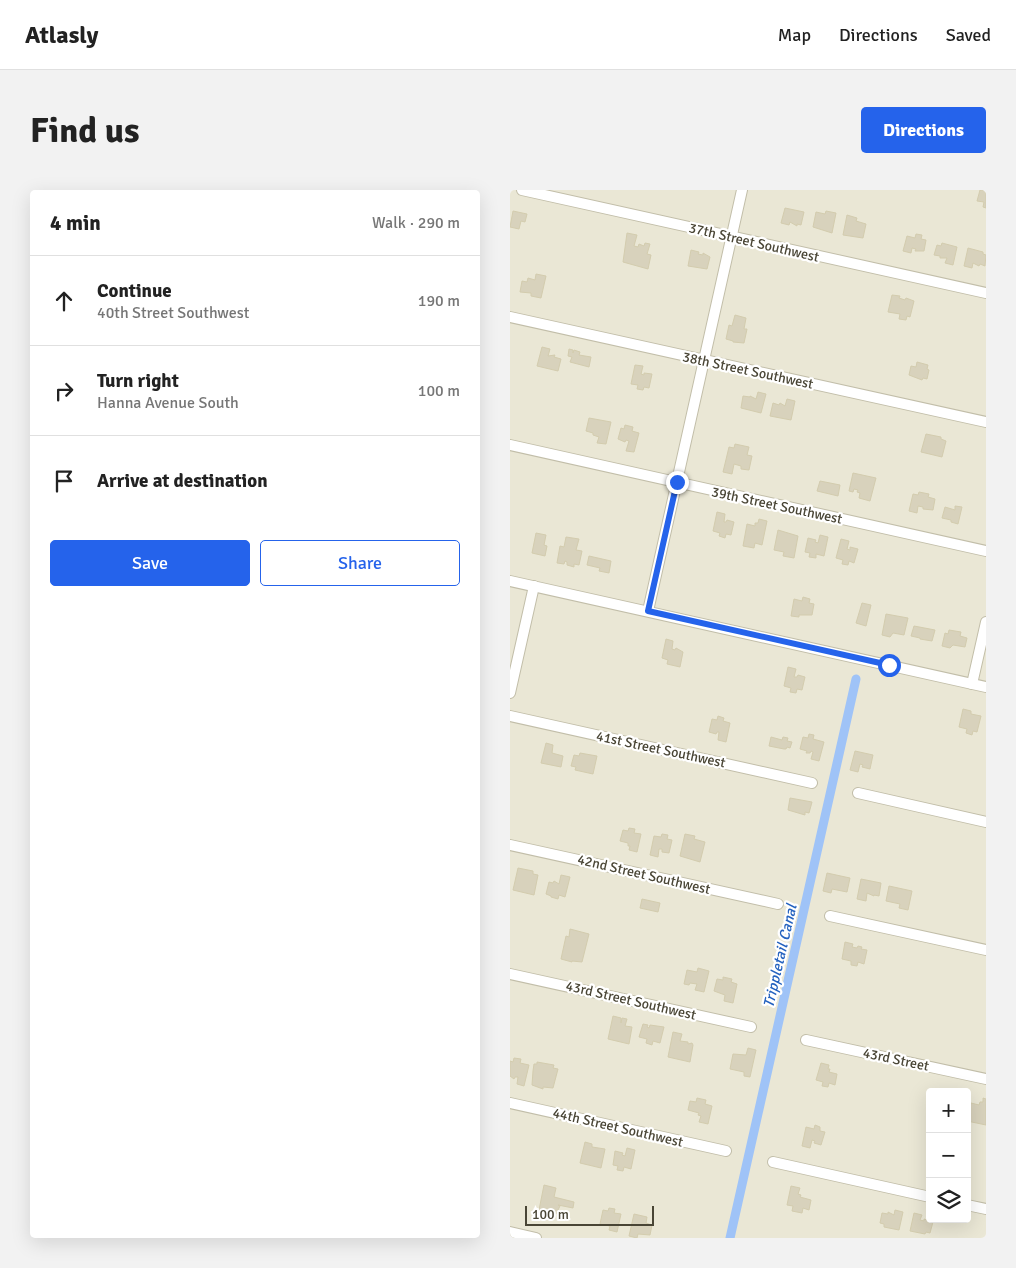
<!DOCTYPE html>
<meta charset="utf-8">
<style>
:root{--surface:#fff;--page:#f2f2f2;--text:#222;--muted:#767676;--line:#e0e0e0;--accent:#2563eb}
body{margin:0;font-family:Signika,sans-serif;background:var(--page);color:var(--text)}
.controls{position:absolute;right:15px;bottom:15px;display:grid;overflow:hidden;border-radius:5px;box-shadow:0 5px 20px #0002}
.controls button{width:45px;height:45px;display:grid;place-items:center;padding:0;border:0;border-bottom:1px solid var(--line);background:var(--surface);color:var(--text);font:25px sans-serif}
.scale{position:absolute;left:15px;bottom:12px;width:129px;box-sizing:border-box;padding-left:5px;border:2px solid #494535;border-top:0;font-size:14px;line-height:18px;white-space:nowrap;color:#494535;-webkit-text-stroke:4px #fff;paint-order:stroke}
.stop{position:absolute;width:15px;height:15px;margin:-11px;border:4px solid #2563eb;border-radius:50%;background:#fff}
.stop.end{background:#2563eb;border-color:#fff;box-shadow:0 1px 5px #0008}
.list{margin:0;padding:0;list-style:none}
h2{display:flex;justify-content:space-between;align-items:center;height:65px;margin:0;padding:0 20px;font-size:21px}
h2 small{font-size:16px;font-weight:400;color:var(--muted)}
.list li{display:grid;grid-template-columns:32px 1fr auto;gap:15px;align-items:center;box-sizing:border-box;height:90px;padding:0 20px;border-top:1px solid var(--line)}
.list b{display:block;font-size:19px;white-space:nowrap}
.list p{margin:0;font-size:16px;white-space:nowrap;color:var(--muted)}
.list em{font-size:16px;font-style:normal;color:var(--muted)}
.actions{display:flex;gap:10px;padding:15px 20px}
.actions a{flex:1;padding:11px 0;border:1px solid var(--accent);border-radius:5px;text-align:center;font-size:18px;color:var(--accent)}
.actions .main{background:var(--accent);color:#fff}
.icon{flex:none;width:28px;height:28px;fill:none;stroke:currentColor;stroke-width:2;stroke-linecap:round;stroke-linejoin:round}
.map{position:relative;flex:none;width:476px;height:1048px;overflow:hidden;border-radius:5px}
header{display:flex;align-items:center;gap:30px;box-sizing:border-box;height:70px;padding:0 25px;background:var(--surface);border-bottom:1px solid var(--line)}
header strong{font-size:24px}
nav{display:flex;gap:28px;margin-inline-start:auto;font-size:18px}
.intro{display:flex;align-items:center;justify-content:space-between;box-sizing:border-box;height:120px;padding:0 30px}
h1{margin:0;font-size:35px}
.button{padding:12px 22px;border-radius:5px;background:var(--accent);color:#fff;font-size:18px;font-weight:700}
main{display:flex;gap:30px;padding:0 30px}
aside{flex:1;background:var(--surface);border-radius:5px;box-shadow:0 5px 20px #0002}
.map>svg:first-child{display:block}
</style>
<header>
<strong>Atlasly</strong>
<nav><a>Map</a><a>Directions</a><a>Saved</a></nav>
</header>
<div class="intro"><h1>Find us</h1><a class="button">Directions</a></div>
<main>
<aside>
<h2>4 min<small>Walk · 290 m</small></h2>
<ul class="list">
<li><svg class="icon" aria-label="ahead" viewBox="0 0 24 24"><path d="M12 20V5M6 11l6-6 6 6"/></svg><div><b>Continue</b><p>40th Street Southwest</p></div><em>190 m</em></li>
<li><svg class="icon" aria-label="right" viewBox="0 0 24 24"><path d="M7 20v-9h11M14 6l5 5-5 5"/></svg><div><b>Turn right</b><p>Hanna Avenue South</p></div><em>100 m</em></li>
<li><svg class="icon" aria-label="arrive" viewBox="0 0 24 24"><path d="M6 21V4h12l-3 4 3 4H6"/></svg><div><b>Arrive at destination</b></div></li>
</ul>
<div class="actions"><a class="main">Save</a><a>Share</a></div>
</aside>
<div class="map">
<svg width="476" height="1048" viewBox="0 0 476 1048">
<rect width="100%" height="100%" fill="#f5f3e8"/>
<path fill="#eae7d5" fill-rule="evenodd" d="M0,0H476V1048H0ZM420,902H457V1029H420Z"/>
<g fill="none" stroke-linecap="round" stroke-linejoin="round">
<path stroke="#9fc3f7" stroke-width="9" d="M220,1048L346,489"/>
</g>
<g fill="#d8d2bc" stroke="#d3ccae">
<path d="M470,0H476V18L473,17L474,12L467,11Z"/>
<path d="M275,18L294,22L291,35L287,34V36L280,32L279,35L271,33Z"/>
<path d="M3,21L17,24L15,32L11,31L9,39L0,37Z"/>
<path d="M316,21L326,23L322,43L303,37L306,22L315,24Z"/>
<path d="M337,25L347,28L346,31L356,34L353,48L333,45Z"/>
<path d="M117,43L127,45L124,56L128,57L129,54L134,56L135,53L140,54L137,64L141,65L138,79L113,72Z"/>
<path d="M406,44L412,45L411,49L416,50L414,61H405L406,59L402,58L401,63L393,61L397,46L405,48Z"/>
<path d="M432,53L447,57L443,75L435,73L437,68H430V66L424,65L427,55L431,56Z"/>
<path d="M458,58L473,62V64L476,65L475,76L470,74L469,76L463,73L462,78L454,76Z"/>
<path d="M181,60L189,62L188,64L193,65V63L200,67L197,79L178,76Z"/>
<path d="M26,84L36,86L31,108L21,106V103L10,102L12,91L17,92L18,88L25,90Z"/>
<path d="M382,105L390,106L389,108L395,110L396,108L404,111L400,127L397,126L396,130L389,129L390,124L378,122Z"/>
<path d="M225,125L236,128L234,139H237L234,153L223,152V151L216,149L219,135L222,136Z"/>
<path d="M32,157L40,159L38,166L45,165L44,167L51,169L48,181L27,176Z"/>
<path d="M59,159L63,160V163L64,160L70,162L69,165L81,167L79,177L60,172L62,167L58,166Z"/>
<path d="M407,172L418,175L417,179L419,180L417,189L413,188L412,190L399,185L401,176L406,177Z"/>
<path d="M125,175L133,176L131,184L134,185V183L142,184L139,198L134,197L133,200L127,199L128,195L121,194Z"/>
<path d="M248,202L256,204L251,223L231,218L233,206L240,207V206L246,209Z"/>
<path d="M277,209L285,211L281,230L260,226L263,213L269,215L270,213L275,216Z"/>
<path d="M79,228L101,232L96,254L87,253L89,247L83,245V243L76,241Z"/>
<path d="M115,235L123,237L122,241L129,243L124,262L116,261L119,251L116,250L115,252L108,249L111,238L114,239Z"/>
<path d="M416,244L431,247V249L436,251L432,267L411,262Z"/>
<path d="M225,254L239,257L237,265L242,266L239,280L231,279V276L224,274L222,284L213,282L219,257L224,258Z"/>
<path d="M343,283L366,288L360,311L349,308L350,303L347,302L348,300L344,299L343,302L339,301Z"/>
<path d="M310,291L330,295L328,306L307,301Z"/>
<path d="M409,302L419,304L418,307L425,309L423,320L413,319V317L408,316L407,323L399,321L403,304L408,305Z"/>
<path d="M445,316L452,317L448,334L441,332V330L432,328L435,317L445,320Z"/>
<path d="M207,322L215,324L214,332H216L217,330L224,332L221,345L216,344L215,348L209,346L210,343L203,341Z"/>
<path d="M249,329L257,331L252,355L245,353L244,358L233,356L237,334L245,336V333H248Z"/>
<path d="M268,340L288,346L284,368L273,366L274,362L264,360Z"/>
<path d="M26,343L36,345L34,355L37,356L35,366L22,363Z"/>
<path d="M310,345L318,347L314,366L306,364V368L299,367L300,363L295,362L298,348L306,350L305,352L308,353Z"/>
<path d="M56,347L69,349L66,360L72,361L69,375L64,374V377L57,375V372L55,371L54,374L47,373L50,356L54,357Z"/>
<path d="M331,349L339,351L337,359L340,360V357L348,359L344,373L339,371L338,375L332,374L333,370L326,368Z"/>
<path d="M79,366L101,371L99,383L89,381L90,378L77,375Z"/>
<path d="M293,407L300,409L299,413L304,414L302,425H289V427L281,426L284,409L292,411Z"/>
<path d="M352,413L361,415L356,436L346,433Z"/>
<path d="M376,424L398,428L394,445L383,443L380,447L372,445Z"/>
<path d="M404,436L425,440L422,451L410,449V448L401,446Z"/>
<path d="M439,440L451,442L450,446L457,448L455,457L443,455L440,458L432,456L435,443L438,444Z"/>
<path d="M156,449L163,451L162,459L165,460L166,458L173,462L170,477L157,474L158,470L152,468Z"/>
<path d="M278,477L286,479L284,487H287L288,485L295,487L292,500L287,499L286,503L280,502L281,498L274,496Z"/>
<path d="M453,519L461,521V524L471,526L467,542L463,541L462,545L456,543L457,539L449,537Z"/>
<path d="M208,526L214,528L213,531L220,533L216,552L208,550L209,542H207L206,544L199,542L202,529L207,530Z"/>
<path d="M299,544L304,545L303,549L314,552L309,571L301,569L303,562L301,561L300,563H296L297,561L290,559L293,547L298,548Z"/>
<path d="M261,547L272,550L273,547L278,548L277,551L282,552L280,558L277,557L276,559H274L259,556Z"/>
<path d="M36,553L43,555L42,563L53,566L51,577L31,573Z"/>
<path d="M345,561L363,565L360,579L352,577L353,575L350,574L348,582L340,580Z"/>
<path d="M70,563L87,566L83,584L65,580L66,577L61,576L64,565L69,566Z"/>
<path d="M280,608L302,612L299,623L295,622V625L278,620Z"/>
<path d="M119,638L125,639L124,643L131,644L127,662L119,660L120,656H118V653L110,651L113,640L118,641Z"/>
<path d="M152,644L158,645L157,649L162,650L159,663L152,662V659H149L148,667L140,665L144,646L151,647Z"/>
<path d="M175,644L185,646L184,649L195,652L190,672L170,666Z"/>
<path d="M8,678L23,681V684L28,685L24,705L3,700Z"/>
<path d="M317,683L340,688L337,702L322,699L321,703L313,701Z"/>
<path d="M51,685L60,687L55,707L49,705L48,709L41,707V706L36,704L39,692L43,693L44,691L49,694Z"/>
<path d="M351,689L371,693L369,706L364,705V706L357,703L356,711L347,709Z"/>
<path d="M379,696L402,701L398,720L389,718L390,714L376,711Z"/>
<path d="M132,709L150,713L148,722L130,718Z"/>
<path d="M60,739L79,744L72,772L62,771V772L51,769L56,746L59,747Z"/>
<path d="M335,752L343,754L342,757L347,758L348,756L352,757L351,759L357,760L354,774L348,772L347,776L341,775V771L332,769Z"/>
<path d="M188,778L199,781L194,802L185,800L187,794L180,793L179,795L174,794L177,780L187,782Z"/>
<path d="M213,787L222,789L221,792L227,794L223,813L214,811L215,805L204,801L207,789L213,790Z"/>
<path d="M103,826L111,828V833L112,828L117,829L115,836L122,837L119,854L98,849Z"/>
<path d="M133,834L138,835L137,837L139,838L140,835L154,837L150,853L143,851L142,855L136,853L137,849L129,847Z"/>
<path d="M163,842L172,844L170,851L178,852V854L182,853L183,855L180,872L158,867Z"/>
<path d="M238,858L246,860L240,887L234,886V882L220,879L223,864L236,865Z"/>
<path d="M4,868L11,869L10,873L19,875L14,896L7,894L8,887H5L4,889L0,886V871L3,872Z"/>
<path d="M27,872L44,875L43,878L48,879L43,898L33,897V899L22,895L23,881L24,874H27Z"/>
<path d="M311,873L319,875L318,879H320L319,882L327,884L325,895L319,893L318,897L312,896L313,892L306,890Z"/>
<path d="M187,908L196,910L195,914L202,916L198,934L189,932L191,926L188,925L189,923L178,920L180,911L186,912Z"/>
<path d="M473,908L476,909V935L457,931L461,913L469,915L470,912H473Z"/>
<path d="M305,935L310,937V941L315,942L311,955L304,953L305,951L302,950L300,958L292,956L296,937L304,939Z"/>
<path d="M75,952L82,954V957L95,959L91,978L70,973Z"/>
<path d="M117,958L125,960L121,979L114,977L113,981L107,980L108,976L103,975L105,961L113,963L112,965L115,966Z"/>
<path d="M34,995L46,998L44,1007L64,1012L63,1018L48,1015L50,1016L46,1024L35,1023L36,1021L29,1020Z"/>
<path d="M281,996L290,998L288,1004L291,1005L290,1007L301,1010L299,1020L293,1018L292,1023L282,1021L283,1016L277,1015Z"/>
<path d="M99,1018L105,1019L104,1023L111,1024L107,1042L99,1040L100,1036L90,1034L93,1020L98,1021Z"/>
<path d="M385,1020L393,1022L389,1040L374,1037V1034L370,1033L372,1023L378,1024V1022L384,1025Z"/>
<path d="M404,1023L412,1025L410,1030L414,1031V1029L423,1032L420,1043L416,1042L415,1044L400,1041Z"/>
<path d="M124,1024L137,1027L136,1033L142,1035L140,1045L128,1044L127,1048L119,1046Z"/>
</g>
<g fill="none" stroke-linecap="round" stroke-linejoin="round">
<defs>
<g id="street">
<path d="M12,0L476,103"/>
<path d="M0,127L476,232"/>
<path d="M0,255L476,361"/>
<path d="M0,391L476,497"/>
<path d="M138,421L232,0"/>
<path d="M462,494L476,432"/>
<path d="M0,503L24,396"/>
<path d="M0,526L302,593"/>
<path d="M348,603L476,632"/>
<path d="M0,655L268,714"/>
<path d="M320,726L476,760"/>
<path d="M0,784L241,837"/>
<path d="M296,850L476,889"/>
<path d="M0,913L216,961"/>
<path d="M263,972L420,1007"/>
<path d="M457,1015L476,1019"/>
<path d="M0,1042L26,1048"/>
</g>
</defs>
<use href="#street" stroke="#c2bea9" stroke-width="12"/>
<use href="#street" stroke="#fff" stroke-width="10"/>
</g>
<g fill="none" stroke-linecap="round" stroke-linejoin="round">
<path stroke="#2563eb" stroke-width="6" d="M167,292L138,421L379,475"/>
</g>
<g text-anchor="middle" stroke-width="4.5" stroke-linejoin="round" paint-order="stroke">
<g font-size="14" fill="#494535" stroke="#fff">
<text transform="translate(244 52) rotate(13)" y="5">37th Street Southwest</text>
<text transform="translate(238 180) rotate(12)" y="5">38th Street Southwest</text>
<text transform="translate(267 315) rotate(12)" y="5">39th Street Southwest</text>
<text transform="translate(151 559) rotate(12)" y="5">41st Street Southwest</text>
<text transform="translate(134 684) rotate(13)" y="5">42nd Street Southwest</text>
<text transform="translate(121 810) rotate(13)" y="5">43rd Street Southwest</text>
<text transform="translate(386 869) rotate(12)" y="5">43rd Street</text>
<text transform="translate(108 937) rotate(13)" y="5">44th Street Southwest</text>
</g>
<g font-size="15" font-style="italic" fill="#2462bf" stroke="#fff">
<text transform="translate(270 766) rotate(-77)" y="5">Trippletail Canal</text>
</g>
</g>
</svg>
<div class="controls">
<button>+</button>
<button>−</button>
<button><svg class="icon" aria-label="layers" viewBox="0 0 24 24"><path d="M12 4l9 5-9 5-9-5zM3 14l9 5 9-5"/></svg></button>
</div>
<div class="scale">100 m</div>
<div class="stop" style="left:379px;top:475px"></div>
<div class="stop end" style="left:167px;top:292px"></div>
</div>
</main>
